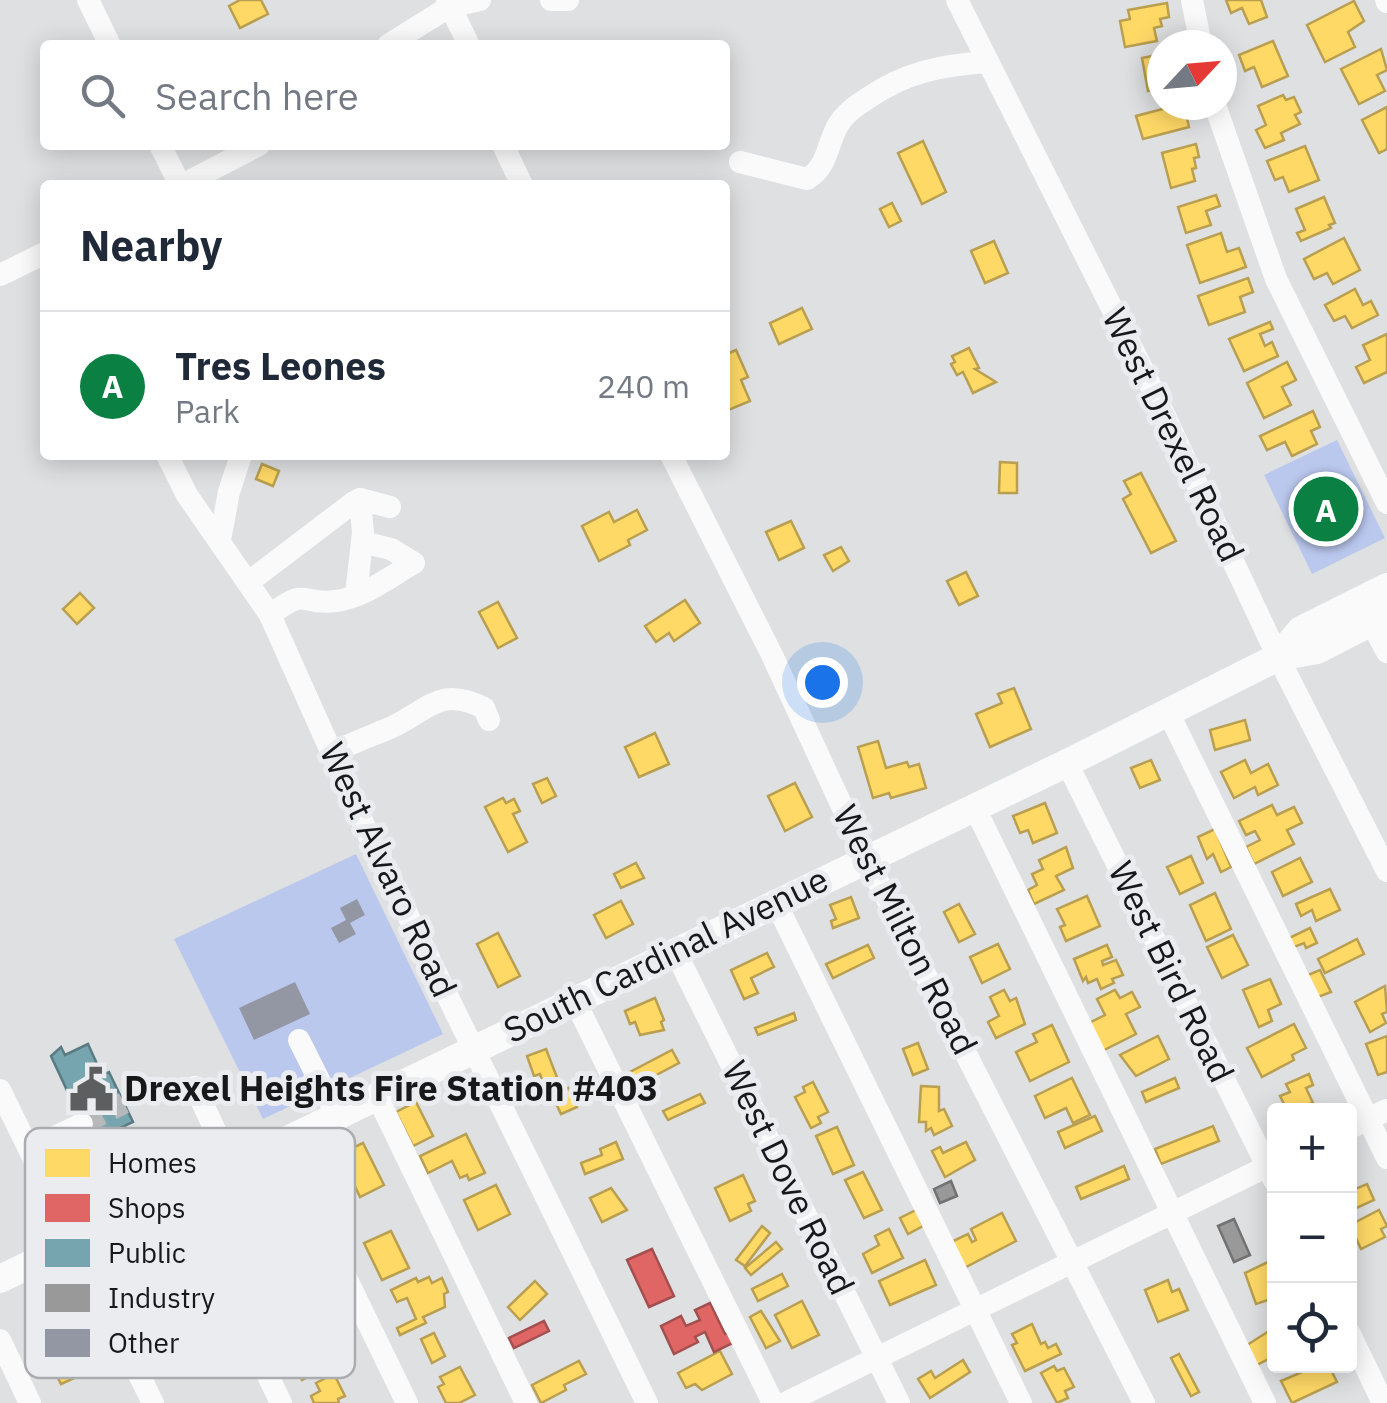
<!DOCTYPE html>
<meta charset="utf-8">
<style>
:root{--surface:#fff;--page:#f6f6f7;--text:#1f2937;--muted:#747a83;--line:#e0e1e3;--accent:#0b8043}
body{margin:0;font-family:"IBM Plex Sans",sans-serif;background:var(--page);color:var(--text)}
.controls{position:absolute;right:30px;bottom:30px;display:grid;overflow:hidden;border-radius:10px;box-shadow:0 5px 25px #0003}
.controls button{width:90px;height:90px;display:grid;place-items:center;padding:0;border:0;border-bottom:2px solid var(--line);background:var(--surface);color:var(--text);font:50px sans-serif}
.compass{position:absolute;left:1147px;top:30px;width:90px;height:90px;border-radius:50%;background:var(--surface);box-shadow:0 5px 25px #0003;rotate:64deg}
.you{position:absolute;left:822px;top:682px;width:35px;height:35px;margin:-25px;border:8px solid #fff;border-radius:50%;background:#1a73e8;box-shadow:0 0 0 15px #1a73e833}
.badge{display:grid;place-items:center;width:65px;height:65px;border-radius:50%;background:var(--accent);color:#fff;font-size:32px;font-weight:700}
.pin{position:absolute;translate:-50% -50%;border:5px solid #fff;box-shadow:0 2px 10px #0006}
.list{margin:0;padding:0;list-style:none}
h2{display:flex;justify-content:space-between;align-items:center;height:130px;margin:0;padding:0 40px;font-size:42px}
h2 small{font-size:32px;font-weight:400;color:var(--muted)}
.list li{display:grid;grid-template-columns:65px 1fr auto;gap:30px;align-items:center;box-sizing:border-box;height:150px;padding:0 40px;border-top:2px solid var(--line)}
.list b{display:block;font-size:38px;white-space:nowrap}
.list p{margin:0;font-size:32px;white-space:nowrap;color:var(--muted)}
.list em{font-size:32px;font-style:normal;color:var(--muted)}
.icon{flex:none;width:55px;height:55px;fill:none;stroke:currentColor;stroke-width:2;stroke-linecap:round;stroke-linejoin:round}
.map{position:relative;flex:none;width:1387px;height:1403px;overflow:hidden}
.search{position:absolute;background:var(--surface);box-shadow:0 5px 25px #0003;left:40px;top:40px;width:690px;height:110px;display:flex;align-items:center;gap:25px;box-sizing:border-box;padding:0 35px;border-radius:10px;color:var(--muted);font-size:38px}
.panel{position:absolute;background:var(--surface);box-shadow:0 5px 25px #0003;left:40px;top:180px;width:690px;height:280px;border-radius:10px}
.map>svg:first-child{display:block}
</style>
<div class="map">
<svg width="1387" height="1403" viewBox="0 0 1387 1403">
<rect width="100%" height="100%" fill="#dee0e2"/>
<g fill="#bbc8ee">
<path d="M1337,440L1385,538L1312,574L1264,475Z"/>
<path d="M356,854L443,1034L263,1119L174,939Z"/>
</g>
<g fill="#ffd966" stroke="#b99f4f" stroke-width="2.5">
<path d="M240,0H261L268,14L240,28L229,6Z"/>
<path d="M1226,0H1261L1267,17L1249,24L1242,8L1231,13Z"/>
<path d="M1354,1L1364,21L1348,32L1355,47L1325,62L1307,25Z"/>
<path d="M1167,3L1169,17L1160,19L1162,26L1154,28L1157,41L1125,47L1120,21L1130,19L1128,10Z"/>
<path d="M1273,41L1288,76L1262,87L1254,67L1245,71L1239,55Z"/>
<path d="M1381,49L1387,70L1377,75L1385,91L1359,104L1341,69Z"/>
<path d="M1162,54V88L1148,91L1142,58Z"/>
<path d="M1283,95L1286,100L1294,97L1301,112L1295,115L1300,124L1281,133L1284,140L1265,148L1256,130L1266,125L1258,106Z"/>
<path d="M1178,105H1184L1189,127L1143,139L1136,116Z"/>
<path d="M1387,107V149L1379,153L1362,120Z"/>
<path d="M923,141L946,192L922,204L898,153Z"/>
<path d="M1196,144L1199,157L1194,158L1196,168L1192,169L1195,181L1171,188L1162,153Z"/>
<path d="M1305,146L1319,180L1289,192L1283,177L1275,180L1267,161Z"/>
<path d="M1216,195L1220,206L1206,211L1211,225L1186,233L1178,207Z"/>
<path d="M1324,197L1335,223L1329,225L1331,228L1301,241L1297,233L1305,230L1296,209Z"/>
<path d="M892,203L901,221L889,227L880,209Z"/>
<path d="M1221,233L1227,252L1239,248L1246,267L1200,283L1187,245Z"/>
<path d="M1344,238L1360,270L1333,284L1327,273L1314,279L1304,259Z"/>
<path d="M994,241L1008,273L985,283L971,251Z"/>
<path d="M1248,278L1253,292L1240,297L1245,312L1209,325L1198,296Z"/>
<path d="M1355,289L1363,305L1371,301L1378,315L1352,328L1345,316L1334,321L1325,305Z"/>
<path d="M802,308L812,329L779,344L770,323Z"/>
<path d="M1270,322L1273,329L1260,334L1265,346L1272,342L1278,356L1244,371L1229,339Z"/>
<path d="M1387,334V372L1364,383L1356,367L1370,360L1363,345Z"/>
<path d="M969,348L979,368L975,369L996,382L973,393L963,372L957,375L951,364L955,362L952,356Z"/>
<path d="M725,350L727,354L736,350L748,377L741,380L750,401L726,411Z"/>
<path d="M1287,362L1296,380L1282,387L1291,405L1264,418L1247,383Z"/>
<path d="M1313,411L1320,427L1311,431L1317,444L1292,456L1285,442L1267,450L1260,436Z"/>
<path d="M1000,462L1017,463V493H999Z"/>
<path d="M262,464L279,471L273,486L256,479Z"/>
<path d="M1141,473L1176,541L1151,553L1123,499L1131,494L1124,481Z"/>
<path d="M637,510L647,530L628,540L630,545L599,561L582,526L609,512L614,522Z"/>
<path d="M791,521L804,548L779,560L766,532Z"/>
<path d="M841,547L849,561L833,571L824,555Z"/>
<path d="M966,572L978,596L959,605L947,581Z"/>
<path d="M80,593L94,608L77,624L63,609Z"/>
<path d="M685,600L700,623L674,641L669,633L656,642L645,626Z"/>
<path d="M498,602L517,638L498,648L479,612Z"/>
<path d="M1014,688L1031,729L990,747L976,714L1002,703L998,694Z"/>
<path d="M1245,720L1250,740L1215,750L1210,730Z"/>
<path d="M655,733L669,764L639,777L625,747Z"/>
<path d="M878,741L886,768L907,762L909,767L919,764L926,788L891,798L889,793L873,798L858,747Z"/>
<path d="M1151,760L1160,780L1140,788L1131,768Z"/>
<path d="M1245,760L1251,773L1268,764L1278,785L1258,795L1255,787L1234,798L1221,772Z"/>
<path d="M547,778L556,796L542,803L533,784Z"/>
<path d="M795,783L812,817L785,831L768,796Z"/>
<path d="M503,798L506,803L514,799L520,811L513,814L527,842L508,852L485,807Z"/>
<path d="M1045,803L1057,833L1033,843L1028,830L1020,833L1013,816Z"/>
<path d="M1272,805L1277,815L1294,807L1302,823L1287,830L1294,844L1254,864L1246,847L1260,840L1255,831L1246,835L1239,821Z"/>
<path d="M1215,829L1231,867L1221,872L1213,854L1207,859L1198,837Z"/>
<path d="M1066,847L1073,868L1056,876L1064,890L1034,904L1028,890L1037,885L1032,874L1043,869L1039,860Z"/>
<path d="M1191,856L1203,883L1180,894L1167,867Z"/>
<path d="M1300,858L1312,882L1283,896L1272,872Z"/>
<path d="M636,863L644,878L621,888L614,874Z"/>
<path d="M1330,889L1340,910L1316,921L1312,910L1301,916L1296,904Z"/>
<path d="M1215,893L1231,929L1206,941L1190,905Z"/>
<path d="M1087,896L1100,926L1066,941L1060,927L1065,925L1057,909Z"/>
<path d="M851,897L859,918L833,928L831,921L836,919L830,905Z"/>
<path d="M621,901L633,924L606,938L594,915Z"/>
<path d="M959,904L975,934L959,942L944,912Z"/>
<path d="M1310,928L1317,943L1306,948L1304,943L1294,947L1289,938Z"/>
<path d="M498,933L520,976L498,987L477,944Z"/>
<path d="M1233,935L1248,965L1222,978L1207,947Z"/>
<path d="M1357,939L1364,954L1325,973L1318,959Z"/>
<path d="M998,944L1010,969L982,983L970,957Z"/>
<path d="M868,945L874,958L833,978L826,964Z"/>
<path d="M1107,945L1112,957L1102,961L1103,965L1116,960L1123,975L1112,979L1114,983L1101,989L1097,979L1088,983L1086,977L1083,981L1074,959Z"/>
<path d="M767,953L774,967L751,978L758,993L744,999L731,970Z"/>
<path d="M1320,970L1331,992L1318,997L1308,975Z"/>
<path d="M1270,979L1281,1004L1268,1010L1272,1021L1259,1027L1243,990Z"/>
<path d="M1385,986L1387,1012L1382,1014L1386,1023L1370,1032L1355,1002Z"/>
<path d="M1004,990L1010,1001L1016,998L1025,1024L996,1038L988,1022L999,1016L990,997Z"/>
<path d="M1115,990L1120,998L1132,992L1140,1007L1126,1014L1136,1034L1098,1053L1085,1025L1105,1015L1097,999Z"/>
<path d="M655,998L664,1020L661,1022L664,1030L640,1035L635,1022L630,1024L625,1011Z"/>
<path d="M794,1013L796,1020L758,1035L755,1028Z"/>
<path d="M1294,1024L1306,1048L1292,1055L1294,1060L1262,1077L1247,1048Z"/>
<path d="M1052,1025L1069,1062L1030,1081L1016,1052L1037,1042L1033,1034Z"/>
<path d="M1158,1036L1169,1059L1136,1076L1120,1055Z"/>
<path d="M1387,1036V1072L1378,1075L1366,1044Z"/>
<path d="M918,1043L928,1069L913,1075L903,1049Z"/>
<path d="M546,1049L558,1080L544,1085L540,1074L534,1076L527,1056Z"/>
<path d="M672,1050L679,1063L637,1085L630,1072Z"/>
<path d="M1309,1074L1313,1085L1306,1088L1313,1103L1287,1110L1280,1096L1290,1092L1286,1084Z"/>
<path d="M1072,1078L1090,1115L1073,1123L1066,1108L1045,1118L1035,1096Z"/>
<path d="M1175,1078L1179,1088L1146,1102L1142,1092Z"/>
<path d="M813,1082L828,1112L818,1117L821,1123L811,1128L795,1097L805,1092L803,1087Z"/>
<path d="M921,1086L939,1087V1111L944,1109L952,1126L934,1135L931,1128L926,1131V1122H919Z"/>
<path d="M568,1088L577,1107L561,1114L552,1095Z"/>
<path d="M700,1094L705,1103L668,1120L663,1111Z"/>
<path d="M416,1102L433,1136L413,1146L396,1112Z"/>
<path d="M1095,1116L1102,1131L1065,1148L1058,1132Z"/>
<path d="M1213,1126L1219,1141L1161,1164L1155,1149Z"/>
<path d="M837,1127L854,1165L833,1174L816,1136Z"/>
<path d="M466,1134L485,1173L469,1180L467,1175L460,1178L452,1161L428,1173L420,1156Z"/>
<path d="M616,1142L623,1159L585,1174L581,1163L602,1155L600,1149Z"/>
<path d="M966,1142L975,1160L945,1177L932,1151L940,1147L943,1153Z"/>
<path d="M363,1143L384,1185L360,1197L340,1154Z"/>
<path d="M1124,1166L1129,1179L1081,1199L1076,1187Z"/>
<path d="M863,1172L882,1210L864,1218L845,1180Z"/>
<path d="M743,1175L755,1201L748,1204L751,1211L730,1221L715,1188Z"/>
<path d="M1367,1184L1374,1200L1350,1211V1191Z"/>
<path d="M496,1185L510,1214L478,1230L464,1200Z"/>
<path d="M611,1188L627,1210L602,1222L590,1198Z"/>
<path d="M916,1210L923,1226L908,1234L900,1218Z"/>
<path d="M1379,1210L1387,1226L1381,1229L1385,1237L1361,1249L1350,1225Z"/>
<path d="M1002,1213L1016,1241L964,1268L951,1242L968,1234L972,1242L976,1240L971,1229Z"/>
<path d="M762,1226L770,1233L745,1266L736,1260Z"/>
<path d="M889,1229L903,1258L872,1273L863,1254L879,1245L875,1236Z"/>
<path d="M391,1231L409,1268L382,1280L364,1243Z"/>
<path d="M776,1242L782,1249L751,1275L745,1268Z"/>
<path d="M925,1260L936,1285L890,1305L879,1281Z"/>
<path d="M1268,1262L1274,1275V1298L1256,1304L1245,1273Z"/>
<path d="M782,1274L788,1286L758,1301L752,1289Z"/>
<path d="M429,1277L432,1283L442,1278L448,1292L444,1294L445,1307L423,1317L426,1323L400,1335L397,1328L416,1319L407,1298L397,1302L391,1290L416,1278L418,1282Z"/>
<path d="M1168,1280L1172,1292L1179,1289L1188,1310L1158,1322L1145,1290Z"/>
<path d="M535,1281L547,1294L520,1320L508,1307Z"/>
<path d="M802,1301L819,1335L792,1348L775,1315Z"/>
<path d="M761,1311L780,1341L766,1348L750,1317Z"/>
<path d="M1032,1324L1041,1344L1045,1342L1048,1348L1056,1344L1061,1354L1025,1371L1012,1345L1017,1343L1012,1334Z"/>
<path d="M1269,1331L1274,1342V1356L1251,1368L1241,1349Z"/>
<path d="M434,1333L445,1356L432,1363L421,1339Z"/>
<path d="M301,1335L304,1342L309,1340L312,1346L319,1343L322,1347L325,1346L334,1363L302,1380L292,1361L286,1364L278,1347Z"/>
<path d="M60,1338L79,1376L61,1384L51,1364L44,1371L34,1347L40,1344L43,1346Z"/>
<path d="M720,1351L732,1374L702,1390L695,1384L686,1388L678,1373Z"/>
<path d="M1179,1354L1199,1392L1191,1396L1171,1358Z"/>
<path d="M963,1360L970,1372L930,1398L918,1379L931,1371L935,1378Z"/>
<path d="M579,1361L586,1374L564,1385L566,1390L541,1403L532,1385Z"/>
<path d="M1054,1366L1057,1371L1064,1368L1074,1387L1065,1391L1068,1398L1057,1403L1041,1373Z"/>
<path d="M1316,1366L1319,1371L1329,1366L1337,1382L1292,1403L1281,1381Z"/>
<path d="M460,1367L475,1395L459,1403H446L438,1387L444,1384L440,1377Z"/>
<path d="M334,1374L345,1396L338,1399L339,1403H314L311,1396L320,1391L316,1383Z"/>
</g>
<g fill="#e06666" stroke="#a44f4f" stroke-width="2.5">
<path d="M652,1249L674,1296L649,1307L627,1260Z"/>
<path d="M710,1303L725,1334L730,1332L735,1342L714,1352L705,1332L695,1337L698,1342L674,1354L661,1326L681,1316L686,1326L700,1320L695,1310Z"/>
<path d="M544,1321L549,1331L514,1348L509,1338Z"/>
</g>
<path fill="#76a5af" stroke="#5a7b82" stroke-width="2.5" d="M88,1044L102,1075L109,1072L133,1122L91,1142L51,1056L61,1047L65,1055Z"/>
<g fill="#999" stroke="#727273" stroke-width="2.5">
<path d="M951,1181L957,1196L940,1203L934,1189Z"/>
<path d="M1234,1219L1250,1255L1234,1262L1218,1226Z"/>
</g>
<g fill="#9397a4">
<path d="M357,899L365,915L350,923L356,934L339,943L331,928L346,920L340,908Z"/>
<path d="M295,982L310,1014L254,1040L239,1008Z"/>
</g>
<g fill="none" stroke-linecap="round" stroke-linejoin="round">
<path stroke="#b6b8ba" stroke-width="22" stroke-dasharray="22 11" stroke-linecap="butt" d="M82,1124L124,1103"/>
<g stroke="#fafafb" stroke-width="22">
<path d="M88,0L110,45"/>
<path d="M447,0L469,45"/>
<path d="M551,0H568"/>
<path d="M957,0L1146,376L1278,657L1387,871"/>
<path d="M1192,0L1201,45"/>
<path d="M1386,0L1387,2"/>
<path d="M388,45L449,7L480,0"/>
<path d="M1215,105L1276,279L1387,503"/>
<path d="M160,145L180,185"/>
<path d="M503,145L522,185"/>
<path d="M740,162L807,179C828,167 827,144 838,125C845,113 856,106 868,98C906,72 942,65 988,62"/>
<path d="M182,185L259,145"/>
<path d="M0,275L45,253"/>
<path d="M167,455L187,495L270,615L368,834L647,1403"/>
<path d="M671,455L771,653L866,858L1144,1403"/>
<path d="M220,540L229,492L241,455"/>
<path d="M250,581L354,502L360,499L390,507"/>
<path d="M356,594L363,533L360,499"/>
<path d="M270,615C309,585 299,606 336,601C363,598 391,576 414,563L391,549L362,542"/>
<path d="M1371,622L1387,652"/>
<path d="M1168,712L1387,1158"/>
<path d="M332,753C351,743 371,736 390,728C428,711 439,685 484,708L489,720"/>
<path d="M1067,763L1274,1180"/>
<path d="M974,806L1265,1403"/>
<path d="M776,903L1021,1403"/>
<path d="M676,953L899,1403"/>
<path d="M575,1001L773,1403"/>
<path d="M299,1040L337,1116"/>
<path d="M195,1087L232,1167"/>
<path d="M0,1090L153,1403"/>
<path d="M377,1096L526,1403"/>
<path d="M1350,1128L1387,1110"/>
<path d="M281,1144L407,1403"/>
<path d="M30,1149L82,1124"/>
<path d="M180,1192L281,1403"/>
<path d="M1350,1334L1383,1403"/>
<path d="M0,1340L30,1403"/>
<path d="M785,1403L1274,1163"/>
</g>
<g stroke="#fafafb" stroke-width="28">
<path d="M1278,657L1301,630L1387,587"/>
<path d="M0,1279L1067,763L1278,657L1317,650L1387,614"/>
</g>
</g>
<defs>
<symbol id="civic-bare" viewBox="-9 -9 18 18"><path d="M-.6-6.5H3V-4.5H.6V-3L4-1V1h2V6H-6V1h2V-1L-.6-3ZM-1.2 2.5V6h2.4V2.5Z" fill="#5d5e5f" stroke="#ebecf0" stroke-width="2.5" paint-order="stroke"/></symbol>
</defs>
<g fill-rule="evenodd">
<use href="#civic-bare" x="60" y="1058" width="63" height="63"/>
</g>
<g text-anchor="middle" stroke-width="10" stroke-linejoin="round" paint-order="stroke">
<g font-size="35" fill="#171819" stroke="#ebecf0">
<text transform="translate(1173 435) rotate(64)" y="12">West Drexel Road</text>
<text transform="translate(388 870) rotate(65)" y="12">West Alvaro Road</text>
<text transform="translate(905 930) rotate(63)" y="12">West Milton Road</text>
<text transform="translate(666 955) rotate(-26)" y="12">South Cardinal Avenue</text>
<text transform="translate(1171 972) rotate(64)" y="12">West Bird Road</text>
<text transform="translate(788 1178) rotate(64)" y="12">West Dove Road</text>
</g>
<g font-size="35" font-weight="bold" fill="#171819" stroke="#ebecf0" text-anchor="start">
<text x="124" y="1101">Drexel Heights Fire Station #403</text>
</g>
</g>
<rect x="25" y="1128" width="330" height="250" rx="15" fill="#ebecf0" stroke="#abacb0" stroke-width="2.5"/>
<rect x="45" y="1149" width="45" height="28" fill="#ffd966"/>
<rect x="45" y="1194" width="45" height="28" fill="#e06666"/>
<rect x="45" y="1239" width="45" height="28" fill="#76a5af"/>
<rect x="45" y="1284" width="45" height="28" fill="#999"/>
<rect x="45" y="1329" width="45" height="28" fill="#9397a4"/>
<g font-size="28" fill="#171819">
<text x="108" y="1173">Homes</text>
<text x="108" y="1218">Shops</text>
<text x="108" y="1263">Public</text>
<text x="108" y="1308">Industry</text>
<text x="108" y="1353">Other</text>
</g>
</svg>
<div class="controls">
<button>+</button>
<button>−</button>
<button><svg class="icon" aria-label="locate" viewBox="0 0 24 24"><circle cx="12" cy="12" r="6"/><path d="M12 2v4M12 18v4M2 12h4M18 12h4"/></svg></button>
</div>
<svg class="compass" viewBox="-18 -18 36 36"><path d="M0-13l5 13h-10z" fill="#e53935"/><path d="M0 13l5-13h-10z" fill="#747a83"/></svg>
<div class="you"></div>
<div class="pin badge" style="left:1326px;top:509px">A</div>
<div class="search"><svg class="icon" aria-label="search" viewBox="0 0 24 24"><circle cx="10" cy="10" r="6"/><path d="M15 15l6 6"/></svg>Search here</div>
<section class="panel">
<h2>Nearby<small></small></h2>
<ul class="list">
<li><span class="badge">A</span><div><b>Tres Leones</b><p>Park</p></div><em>240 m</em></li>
</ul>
</section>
</div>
